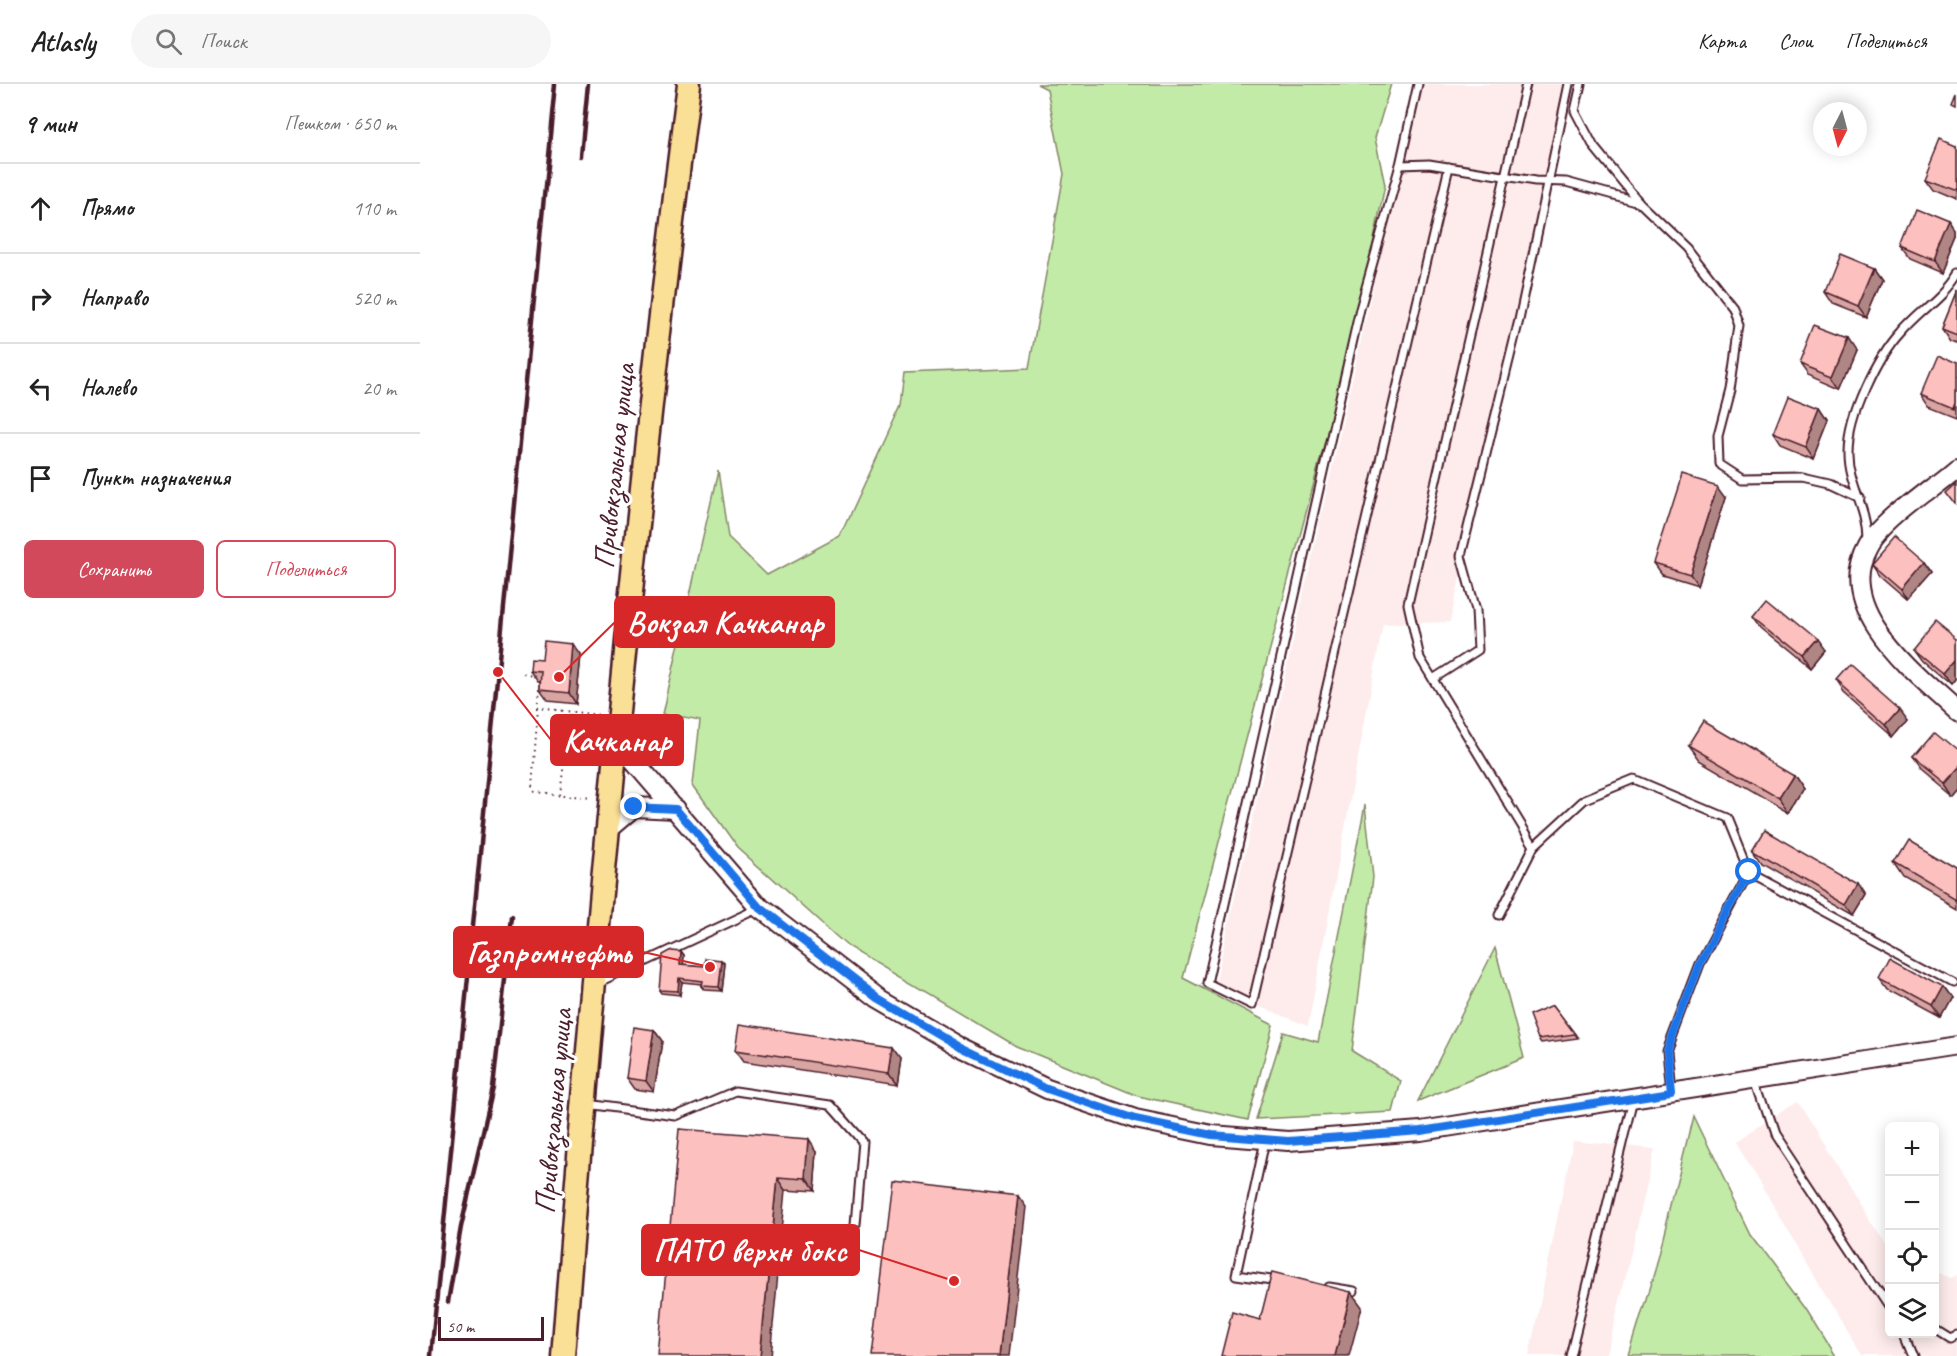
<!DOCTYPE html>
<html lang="ru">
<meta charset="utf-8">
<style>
:root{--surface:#fff;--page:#f6f6f6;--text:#222;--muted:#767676;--line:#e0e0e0;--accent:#d1495b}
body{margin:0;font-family:Caveat,sans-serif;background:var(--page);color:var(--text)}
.controls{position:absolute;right:18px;bottom:18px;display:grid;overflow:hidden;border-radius:9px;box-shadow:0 3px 15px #0003}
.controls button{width:54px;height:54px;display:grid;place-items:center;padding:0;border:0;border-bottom:2px solid var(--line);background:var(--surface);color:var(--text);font:30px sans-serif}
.compass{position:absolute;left:1393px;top:18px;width:54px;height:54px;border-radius:50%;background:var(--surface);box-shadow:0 3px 15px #0003;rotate:186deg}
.scale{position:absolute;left:18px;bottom:15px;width:106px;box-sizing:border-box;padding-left:6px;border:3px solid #4a1f2b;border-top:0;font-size:16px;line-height:21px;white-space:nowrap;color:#4a1f2b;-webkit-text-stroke:4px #fff;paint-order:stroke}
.stop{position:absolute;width:18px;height:18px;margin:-14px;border:4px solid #1a73e8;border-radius:50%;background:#fff}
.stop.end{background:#1a73e8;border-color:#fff;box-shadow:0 2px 6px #0008}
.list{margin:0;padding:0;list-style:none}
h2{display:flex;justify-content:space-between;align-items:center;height:78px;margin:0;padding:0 24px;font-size:26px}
h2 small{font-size:20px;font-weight:400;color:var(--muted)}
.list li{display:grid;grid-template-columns:39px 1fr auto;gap:18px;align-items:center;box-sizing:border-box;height:90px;padding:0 24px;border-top:2px solid var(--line)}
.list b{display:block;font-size:22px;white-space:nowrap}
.list em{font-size:20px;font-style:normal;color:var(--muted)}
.actions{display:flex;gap:12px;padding:18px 24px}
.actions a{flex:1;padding:14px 0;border:2px solid var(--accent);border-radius:9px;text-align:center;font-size:21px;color:var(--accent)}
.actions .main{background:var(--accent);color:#fff}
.icon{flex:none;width:33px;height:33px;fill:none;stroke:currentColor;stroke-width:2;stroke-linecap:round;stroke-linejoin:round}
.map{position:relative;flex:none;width:1537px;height:1272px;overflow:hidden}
header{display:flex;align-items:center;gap:36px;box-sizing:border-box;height:84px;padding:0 30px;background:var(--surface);border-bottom:2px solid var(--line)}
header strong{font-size:28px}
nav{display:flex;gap:33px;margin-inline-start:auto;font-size:21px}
.search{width:420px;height:54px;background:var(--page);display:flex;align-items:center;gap:15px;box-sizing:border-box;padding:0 21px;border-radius:33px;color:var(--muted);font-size:22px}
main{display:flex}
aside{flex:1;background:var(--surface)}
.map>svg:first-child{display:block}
</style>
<header>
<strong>Atlasly</strong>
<div class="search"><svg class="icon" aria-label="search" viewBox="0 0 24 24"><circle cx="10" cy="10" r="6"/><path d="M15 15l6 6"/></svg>Поиск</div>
<nav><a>Карта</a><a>Слои</a><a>Поделиться</a></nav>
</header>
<main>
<aside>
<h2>9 мин<small>Пешком · 650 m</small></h2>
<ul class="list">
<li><svg class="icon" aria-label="ahead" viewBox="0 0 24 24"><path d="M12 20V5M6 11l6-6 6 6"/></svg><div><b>Прямо</b></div><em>110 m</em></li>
<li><svg class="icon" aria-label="right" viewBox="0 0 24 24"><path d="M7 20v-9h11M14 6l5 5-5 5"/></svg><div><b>Направо</b></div><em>520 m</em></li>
<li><svg class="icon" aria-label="left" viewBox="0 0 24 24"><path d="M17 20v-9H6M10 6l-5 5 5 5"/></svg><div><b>Налево</b></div><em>20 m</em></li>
<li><svg class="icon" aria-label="arrive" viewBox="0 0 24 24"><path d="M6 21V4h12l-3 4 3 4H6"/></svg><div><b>Пункт назначения</b></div></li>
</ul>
<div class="actions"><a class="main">Сохранить</a><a>Поделиться</a></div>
</aside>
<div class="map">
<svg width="1537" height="1272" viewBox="0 0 1537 1272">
<rect width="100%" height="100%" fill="#fff"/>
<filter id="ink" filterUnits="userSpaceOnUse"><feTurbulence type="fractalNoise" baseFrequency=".0167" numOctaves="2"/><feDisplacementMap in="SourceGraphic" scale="12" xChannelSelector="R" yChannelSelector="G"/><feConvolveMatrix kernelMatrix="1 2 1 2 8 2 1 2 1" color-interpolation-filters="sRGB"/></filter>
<g filter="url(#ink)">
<g fill="#feecec">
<path d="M999,0H1152L1030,538L963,540L888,942L794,905Z"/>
<path d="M1377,1018L1469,1166L1470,1250H1514L1515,1186L1532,1194L1537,1191V1272H1442L1315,1058Z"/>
<path d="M1153,1057L1235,1065L1187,1272H1109Z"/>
</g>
<g fill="#c2eba7" stroke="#868569" stroke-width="1.5">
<path d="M617,0H971L955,54L965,101L940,225L763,894L853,941L828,1036L718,1012L596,962L427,862L318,764L273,701L280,637L243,630L298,387L308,453L347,491L420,452L480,321L484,289L609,284L644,90L627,5Z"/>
<path d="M945,721L953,793L932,967L981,997L973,1028L836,1035L863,948L898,958Z"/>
<path d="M1075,864L1104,974L998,1017Z"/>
<path d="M1273,1032L1330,1150L1386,1225L1415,1272H1209L1235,1186Z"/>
</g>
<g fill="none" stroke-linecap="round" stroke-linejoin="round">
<defs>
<g id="service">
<path d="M998,0L980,81L940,225L787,899L832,921L1029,83"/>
<path d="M1106,0L988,520L1000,574L1114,762"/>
<path d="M1161,0L1155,27L1174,63L1219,118"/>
<path d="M980,81L1009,80L1115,97L1146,98L1219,118L1266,163L1313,223L1319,242L1310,306L1298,352L1299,380L1322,395L1384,394L1410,400L1440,414"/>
<path d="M1447,454C1447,424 1428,399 1428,369C1428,334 1456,275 1480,249C1497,228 1523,213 1537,189"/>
<path d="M1013,595L1058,566L1056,526L1041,472L1099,236L1149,0"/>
<path d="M1079,831L1114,762L1165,715L1214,695L1307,734L1329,788"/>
<path d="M179,899L340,824"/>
<path d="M1336,996L1354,1050L1470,1226"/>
<path d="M1251,1006L1247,967L1280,880L1329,788L1532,898"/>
<path d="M165,1020L256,1032L315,1007L410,1021L442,1057L434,1152"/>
<path d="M845,1057L816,1191L859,1197"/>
<path d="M909,1203L934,1207"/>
<path d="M1514,1244L1530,1254L1537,1251"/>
<path d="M1484,1250L1493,1272"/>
<path d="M1150,1272L1213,1015"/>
</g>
<g id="tertiary">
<path d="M1537,382C1514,402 1461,437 1448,462C1412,526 1496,588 1537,627"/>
<path d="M197,658L340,824L458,915L540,963L627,1005L715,1035L792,1051L868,1057L1001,1047L1537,963"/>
<path d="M188,745L214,723L256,725"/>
</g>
<path id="primary" d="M143,1272C176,847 215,423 269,0"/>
</defs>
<use href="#service" stroke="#4a1f2b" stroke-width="11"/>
<use href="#tertiary" stroke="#4a1f2b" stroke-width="22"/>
<use href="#primary" stroke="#4a1f2b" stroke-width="27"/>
<g stroke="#4a1f2b" stroke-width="2" stroke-dasharray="1.5 4.5" stroke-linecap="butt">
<path d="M103,590L113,592"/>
<path d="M120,605L118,624L180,631"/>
<path d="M118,624L112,704L115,708L173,714"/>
<path d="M140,710L150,629"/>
</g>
<use href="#service" stroke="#fff" stroke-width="7"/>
<use href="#tertiary" stroke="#fff" stroke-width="18"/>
<use href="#primary" stroke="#fadf96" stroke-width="22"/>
<g stroke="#4a1f2b" stroke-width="4.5">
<path d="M161,72L168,0"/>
<path d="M28,1218L41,1143L73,1004L92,832"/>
<path d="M11,1272L135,0"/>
</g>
</g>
<g fill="#d9a5a3" stroke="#4a1f2b" stroke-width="1.5">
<path d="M1537,62V115L1513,105L1505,94Z"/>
<path d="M1531,140L1537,149V155L1523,189L1490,175L1482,164Z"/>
<path d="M1454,184L1462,195L1446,233L1413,220L1405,208Z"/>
<path d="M1537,205V256L1530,254L1522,242Z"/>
<path d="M1437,266L1421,304L1388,290L1380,279Z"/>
<path d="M1537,280V332L1509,321L1501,309Z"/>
<path d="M1401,325L1409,337L1394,375L1360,361L1353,350Z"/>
<path d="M1306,413L1278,501L1242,490L1234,479Z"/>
<path d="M1452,479H1504L1512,490L1489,516L1460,491Z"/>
<path d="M1333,532L1406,568L1392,585L1341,543Z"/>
<path d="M1537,556V597L1533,602L1502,575L1494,564Z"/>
<path d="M161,571L156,620L128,617L120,606V598H118L110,587L122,576Z"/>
<path d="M1416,596L1488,635L1474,652L1424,608Z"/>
<path d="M1268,661L1373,690L1383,705L1369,729L1279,676Z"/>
<path d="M1537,668V703L1530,711L1499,685L1491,674Z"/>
<path d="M1332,766L1446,812L1434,832L1340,778Z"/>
<path d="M1475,779L1537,784V824L1485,794Z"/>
<path d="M261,867L264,871L263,880L284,882L301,876L304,879L301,907L285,906L282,902V900L262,898L260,911L241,909L239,906Z"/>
<path d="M1459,895L1522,903L1530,914L1519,934L1467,906Z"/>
<path d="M1133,921L1158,954L1121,959L1118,955Z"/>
<path d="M234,946L242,957L234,1008L215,1005L207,994Z"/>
<path d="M316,966L481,975L477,1001L324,977Z"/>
<path d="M259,1045L397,1067L394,1107L366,1105Z"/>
</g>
<g fill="#b08685" stroke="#4a1f2b" stroke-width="1.5">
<path d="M1531,140L1537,149V155L1523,189L1515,178Z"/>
<path d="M1454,184L1462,195L1446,233L1438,222Z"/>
<path d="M1429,254L1437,266L1421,304L1413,292Z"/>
<path d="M1401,325L1409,337L1394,375L1386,363Z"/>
<path d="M1298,402L1306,413L1278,501L1270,490Z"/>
<path d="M1504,479L1512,490L1489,516L1482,505Z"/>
<path d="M1398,557L1406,568L1392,585L1384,573Z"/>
<path d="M153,560L161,571L156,620L149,609Z"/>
<path d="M1537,576V597L1533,602L1525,590Z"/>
<path d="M1480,624L1488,635L1474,652L1466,640Z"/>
<path d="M1537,682V703L1530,711L1522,699Z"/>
<path d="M1373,690L1383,705L1369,729L1358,714Z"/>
<path d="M1438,800L1446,812L1434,832L1426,821Z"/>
<path d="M261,867L264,871L263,884L260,880Z"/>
<path d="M301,876L304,879L301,907L298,903Z"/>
<path d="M259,894L262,898L260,911L258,907Z"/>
<path d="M1522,903L1530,914L1519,934L1511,923Z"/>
<path d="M234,946L242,957L234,1008L226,997Z"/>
<path d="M473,964L481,975L477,1001L469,990Z"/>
<path d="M389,1055L397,1067L394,1107L386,1095Z"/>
<path d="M358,1093L366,1105L350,1272H340Z"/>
<path d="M598,1112L606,1123L589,1272H579Z"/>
<path d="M931,1208L942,1223L929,1272H915Z"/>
</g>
<g fill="#fcc0be" stroke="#4a1f2b" stroke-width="1.5">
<path d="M1537,10V22L1533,20Z"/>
<path d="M1521,55L1537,62V106L1505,94Z"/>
<path d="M1497,126L1531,140L1515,178L1482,164Z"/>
<path d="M1420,170L1454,184L1438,222L1405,208Z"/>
<path d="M1537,205V248L1522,242Z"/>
<path d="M1395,241L1429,254L1413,292L1380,279Z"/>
<path d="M1517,271L1537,280V317L1535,323L1501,309Z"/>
<path d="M1368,312L1401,325L1386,363L1353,350Z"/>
<path d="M1262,391L1298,402L1270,490L1234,479Z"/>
<path d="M1537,397V419L1527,406Z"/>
<path d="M1474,453L1504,479L1482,505L1452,479Z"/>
<path d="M1347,515L1398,557L1384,573L1333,532Z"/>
<path d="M1515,538L1537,556V576L1525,590L1494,564Z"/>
<path d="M124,557L153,560L149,609L120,606L121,588L110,587L111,575L122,576Z"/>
<path d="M1430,580L1480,624L1466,640L1416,596Z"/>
<path d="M1283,637L1373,690L1358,714L1268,661Z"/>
<path d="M1513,648L1537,668V682L1522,699L1491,674Z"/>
<path d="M1344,746L1438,800L1426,821L1332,766Z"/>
<path d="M1489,756L1537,784V816L1475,779Z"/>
<path d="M251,866L261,867L260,880L284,882L285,874L301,876L298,903L282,902L283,897L259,894L258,907L239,906L242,871Z"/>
<path d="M1470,874L1522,903L1511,923L1459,895Z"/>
<path d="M1133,921L1155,950L1118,955L1109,931Z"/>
<path d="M320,940L473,964L469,990L316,966Z"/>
<path d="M214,943L234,946L226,997L207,994Z"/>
<path d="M259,1045L389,1055L386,1095L358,1093L340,1272H238Z"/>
<path d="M473,1097L598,1112L579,1272H452Z"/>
<path d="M852,1188L931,1208L915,1272H801L812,1228L840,1236Z"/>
</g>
</g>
<g fill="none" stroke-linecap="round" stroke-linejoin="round" filter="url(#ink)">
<path stroke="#1a73e8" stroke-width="8" d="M214,723L256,725L340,824L458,915L540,963L627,1005L715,1035L792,1051L868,1057L1001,1047L1251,1008L1247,967L1280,880L1329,788"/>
</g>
<g text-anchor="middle" stroke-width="6" stroke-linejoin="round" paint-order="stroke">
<g font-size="30" fill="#4a1f2b" stroke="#fff">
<text transform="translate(194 382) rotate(-84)" y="10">Привокзальная улица</text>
<text transform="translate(133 1027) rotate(-85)" y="10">Привокзальная улица</text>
</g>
</g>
<path fill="none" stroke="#d62828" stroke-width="2" d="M139 593L195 538M78 588L131 656M290 883L223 868M534 1197L439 1166"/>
<g fill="#d62828" stroke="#fff" stroke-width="2">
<circle cx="139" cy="593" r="6"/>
<circle cx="78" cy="588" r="6"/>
<circle cx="290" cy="883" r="6"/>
<circle cx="534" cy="1197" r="6"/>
</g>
<g fill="#d62828" stroke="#d62828" stroke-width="2">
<rect x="195" y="513" width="219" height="50" rx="6"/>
<rect x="131" y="631" width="132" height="50" rx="6"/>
<rect x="34" y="843" width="189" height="50" rx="6"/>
<rect x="222" y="1141" width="217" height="50" rx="6"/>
</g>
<g font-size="32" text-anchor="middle" font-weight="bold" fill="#fff">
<text x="305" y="549">Вокзал Качканар</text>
<text x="197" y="667">Качканар</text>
<text x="129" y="879">Газпромнефть</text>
<text x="330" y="1177">ПАТО верхн бокс</text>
</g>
</svg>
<div class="controls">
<button>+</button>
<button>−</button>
<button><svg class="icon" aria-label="locate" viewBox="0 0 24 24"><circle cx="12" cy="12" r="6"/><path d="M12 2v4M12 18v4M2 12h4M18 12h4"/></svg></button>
<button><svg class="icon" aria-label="layers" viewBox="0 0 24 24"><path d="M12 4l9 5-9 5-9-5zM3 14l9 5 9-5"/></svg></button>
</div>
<svg class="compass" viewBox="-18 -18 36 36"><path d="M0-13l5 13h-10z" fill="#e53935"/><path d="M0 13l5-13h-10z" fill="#767676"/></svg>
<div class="scale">50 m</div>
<div class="stop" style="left:1329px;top:788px"></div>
<div class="stop end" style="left:214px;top:723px"></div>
</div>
</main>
